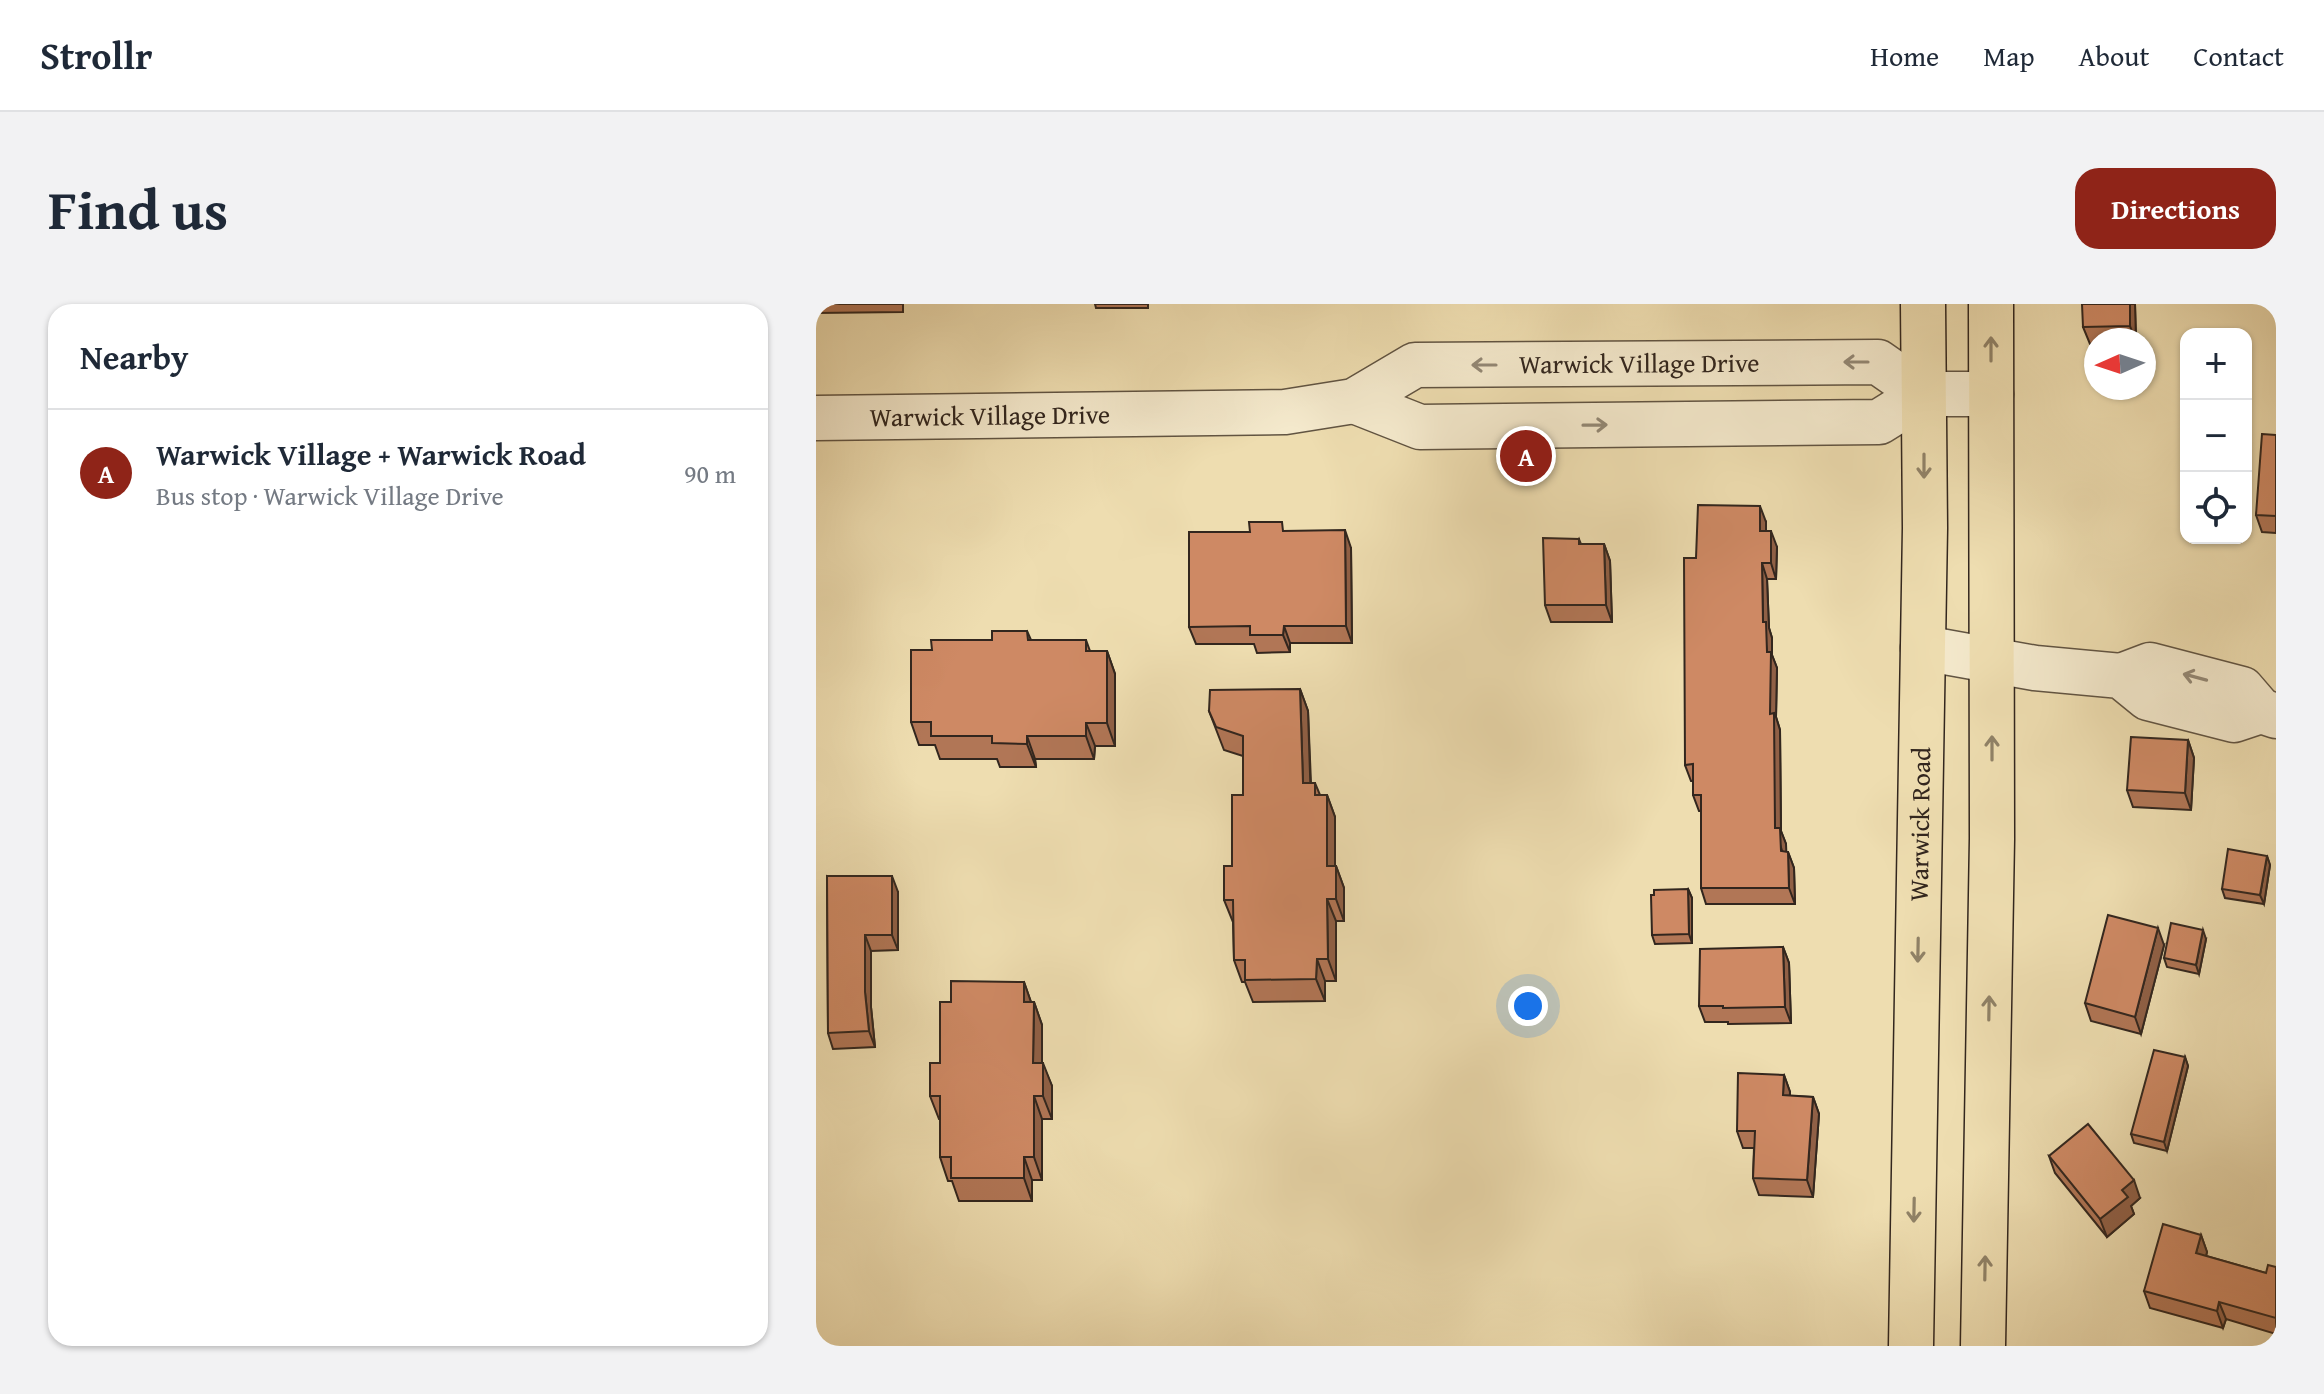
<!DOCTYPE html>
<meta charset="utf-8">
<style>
:root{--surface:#fff;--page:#f2f2f3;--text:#1f2937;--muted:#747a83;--line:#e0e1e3;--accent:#8f2418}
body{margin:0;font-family:"Gentium Book Plus",serif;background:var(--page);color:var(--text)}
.controls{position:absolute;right:24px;top:24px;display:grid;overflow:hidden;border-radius:16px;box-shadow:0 2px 6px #0004}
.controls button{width:72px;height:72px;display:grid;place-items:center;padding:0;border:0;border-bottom:2px solid var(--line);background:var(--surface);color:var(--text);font:40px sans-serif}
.compass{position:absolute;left:1268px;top:24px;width:72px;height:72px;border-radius:50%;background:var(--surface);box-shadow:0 2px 6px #0004;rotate:267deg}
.you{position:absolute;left:712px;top:702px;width:28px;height:28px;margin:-20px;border:6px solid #fff;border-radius:50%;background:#1a73e8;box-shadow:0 0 0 12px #1a73e833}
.badge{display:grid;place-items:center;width:52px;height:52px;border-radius:50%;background:var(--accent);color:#fff;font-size:26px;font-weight:700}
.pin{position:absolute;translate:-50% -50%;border:4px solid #fff;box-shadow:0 2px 8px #0006}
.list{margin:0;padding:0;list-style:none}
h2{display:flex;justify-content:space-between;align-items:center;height:104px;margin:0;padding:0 32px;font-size:34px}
h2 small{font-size:26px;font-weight:400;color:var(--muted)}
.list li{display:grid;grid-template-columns:52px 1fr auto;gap:24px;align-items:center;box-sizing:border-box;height:128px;padding:0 32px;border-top:2px solid var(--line)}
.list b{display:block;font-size:30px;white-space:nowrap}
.list p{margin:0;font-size:26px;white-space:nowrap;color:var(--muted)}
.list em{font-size:26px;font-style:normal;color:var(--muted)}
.icon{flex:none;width:44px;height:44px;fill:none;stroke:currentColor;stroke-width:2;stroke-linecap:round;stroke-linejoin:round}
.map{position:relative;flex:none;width:1460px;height:1042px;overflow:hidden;border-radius:24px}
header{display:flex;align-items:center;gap:48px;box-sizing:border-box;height:112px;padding:0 40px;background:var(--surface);border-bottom:2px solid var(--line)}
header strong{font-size:38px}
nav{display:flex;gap:44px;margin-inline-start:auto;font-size:28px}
.intro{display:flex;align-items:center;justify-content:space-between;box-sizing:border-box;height:192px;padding:0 48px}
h1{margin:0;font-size:56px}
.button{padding:20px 36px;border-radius:24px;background:var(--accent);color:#fff;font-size:28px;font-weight:700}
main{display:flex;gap:48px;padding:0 48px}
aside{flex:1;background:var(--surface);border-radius:24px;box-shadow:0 2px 6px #0004}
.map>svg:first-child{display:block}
</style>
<header>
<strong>Strollr</strong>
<nav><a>Home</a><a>Map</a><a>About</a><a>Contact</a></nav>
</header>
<div class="intro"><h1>Find us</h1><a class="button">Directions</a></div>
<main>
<aside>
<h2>Nearby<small></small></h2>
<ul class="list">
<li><span class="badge">A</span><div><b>Warwick Village + Warwick Road</b><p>Bus stop · Warwick Village Drive</p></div><em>90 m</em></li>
</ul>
</aside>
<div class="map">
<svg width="1460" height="1042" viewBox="0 0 1460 1042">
<rect width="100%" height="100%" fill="#eeddb0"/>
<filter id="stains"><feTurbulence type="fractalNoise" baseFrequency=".0025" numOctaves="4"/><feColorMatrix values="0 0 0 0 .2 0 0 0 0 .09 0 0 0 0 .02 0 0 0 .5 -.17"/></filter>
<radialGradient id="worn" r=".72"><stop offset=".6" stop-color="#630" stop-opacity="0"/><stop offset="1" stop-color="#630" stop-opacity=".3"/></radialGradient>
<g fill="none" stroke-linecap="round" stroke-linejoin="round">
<defs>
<g id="minor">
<path d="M538,97L604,123L1063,118L1108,90H1175"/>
<path id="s1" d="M0,114L469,108L538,97L599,61L1062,58L1108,90"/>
<path d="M1107,344L1219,364L1305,372L1332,394L1418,416L1445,407L1460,412"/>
<path d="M1305,372L1334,361L1426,385L1445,407"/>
</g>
<g id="major">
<path id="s2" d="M1095,1042L1109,224L1107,0"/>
<path d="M1167,1042L1176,535L1175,0"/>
</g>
</defs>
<use href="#minor" stroke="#615442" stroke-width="47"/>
<use href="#major" stroke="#32261e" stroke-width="47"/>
<use href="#minor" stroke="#f4e9cc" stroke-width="44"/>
<use href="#major" stroke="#eeddb0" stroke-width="44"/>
</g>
<g fill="#b17656" stroke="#32261e" stroke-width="2">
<path d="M0,0H87V8L0,9Z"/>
<path d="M279,0H332V4H280Z"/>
<path d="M1319,0L1320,36H1280V40H1274L1267,23Z"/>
<path d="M1460,131V229L1446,228L1440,211Z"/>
<path d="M950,218V227L961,243L960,275H951L953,324L956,334V351L961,364L960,413L964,426L965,527L970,540V548H972L978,564L979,600H890L885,584V507H883L877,491V477H875L869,461L880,254Z"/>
<path d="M469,227L535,244L536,339H474V348L441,349L438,340H380L373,323Z"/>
<path d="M763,235L765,240H788L794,257L796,318H735L729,301Z"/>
<path d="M211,327L215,336H270L274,347H291L299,370V442H279L278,455H219L220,463H184L181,455H124L119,441H103L95,418L116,346L176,336Z"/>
<path d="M484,385L492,407L495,479H499L504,491H511L519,513V562H520L528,584V617H520V677H509V697L437,698L429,678H426L418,656L417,618L408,596L416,562L427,491V452L408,446L393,407Z"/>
<path d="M1372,436L1378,454L1375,506L1317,503L1311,486Z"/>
<path d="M1451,552L1454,561L1448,600L1409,594L1406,585Z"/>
<path d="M11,572L82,588V646L55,647V703L59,743L17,745L12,729Z"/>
<path d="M872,585L876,594V639L839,640L836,631Z"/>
<path d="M1390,635L1383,670L1351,663L1348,654Z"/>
<path d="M1348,641L1325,730L1275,717L1269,699Z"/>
<path d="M967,643L973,659L975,719L912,720V718H889L883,702Z"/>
<path d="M208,678L215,698H218L226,721V759L236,782V815H226V876H216V897H143L136,877H132L124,853V815H123L114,792L124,759L135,698Z"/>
<path d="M1369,753L1372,762L1351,847L1318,839L1315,830Z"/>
<path d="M968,771L974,788V792L997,793L1003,810L997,893L943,891L937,874L938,844H927L921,827Z"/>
<path d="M1233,852L1324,894L1315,902L1318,910L1291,933L1239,869Z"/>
<path d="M1385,931L1391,948L1390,952L1450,969L1460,963V1030L1410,1015L1407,1024L1334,1004L1328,987Z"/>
</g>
<g fill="#906046" stroke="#32261e" stroke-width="2">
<path d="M1314,0H1319L1320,36H1319L1314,22Z"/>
<path d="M944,202L950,218V243L944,227Z"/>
<path d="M529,226L535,244L536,339L530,322Z"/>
<path d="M955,227L961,243L960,275L955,259Z"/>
<path d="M788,240L794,257L796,318L790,301Z"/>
<path d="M946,259L951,275L953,324L956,334V351L961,364L960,413L964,426L965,527L970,540L971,563L959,524L951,348L947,318Z"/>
<path d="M468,322L474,339V348L467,331Z"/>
<path d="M291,347L299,370V442L291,419Z"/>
<path d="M484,385L492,407L495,501L487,479Z"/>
<path d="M270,419L279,442L278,455L270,432Z"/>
<path d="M211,432L219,455L220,463L211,440Z"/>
<path d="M1372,436L1378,454L1375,506L1369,489Z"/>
<path d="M511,491L519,513V584L511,562Z"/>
<path d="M972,548L978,564L979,600L973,584Z"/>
<path d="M1451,552L1454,561L1448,600L1444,591Z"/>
<path d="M520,562L528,584V617L520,595Z"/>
<path d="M76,572L82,588V646L76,631Z"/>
<path d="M872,585L876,594V639L873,630Z"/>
<path d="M511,595L520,617V677L512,655Z"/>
<path d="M1342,624L1348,641L1325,730L1319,713Z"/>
<path d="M1387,626L1390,635L1383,670L1380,661Z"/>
<path d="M49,631L55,647V703L59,743L53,727L49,688Z"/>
<path d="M967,643L973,659L975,719L969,703Z"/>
<path d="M501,655L509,677V697L500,675Z"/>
<path d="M208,678L216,701L208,698Z"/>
<path d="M218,698L226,721V782L217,759Z"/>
<path d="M1369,753L1372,762L1351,847L1348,838Z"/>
<path d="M227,759L236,782V815L227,792Z"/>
<path d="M968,771L974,788L973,809L967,791Z"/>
<path d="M218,792L226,815V876L218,853Z"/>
<path d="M997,793L1003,810L997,893L991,876Z"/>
<path d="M208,853L216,876V897L208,874Z"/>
<path d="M1318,876L1324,894L1315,902L1318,910L1291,933L1284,915L1306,886Z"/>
<path d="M1385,931L1391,948L1386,967L1380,949Z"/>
<path d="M1403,998L1410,1015L1407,1024L1401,1007Z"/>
</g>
<g fill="#ce8964" stroke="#32261e" stroke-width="2">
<path d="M1266,0H1314V22L1267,23Z"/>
<path d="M1446,130L1460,131V212L1440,211Z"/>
<path d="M882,201L944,202V227H955V259H946L947,318H950L951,348H955L954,410L958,409L959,524H964L965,547L972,548L973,584H885V491H877V460L869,461L868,254H880Z"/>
<path d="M433,218H466L467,227L529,226L530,322H468L467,331H434V322L373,323V228H434Z"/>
<path d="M727,234L763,235V240H788L790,301H729Z"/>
<path d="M176,327H211L212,336H270V347H291V419H270V432H211V440L176,439V432H115V418H95V346H116L115,336H176Z"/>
<path d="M484,385L487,479H499V491H511V562H520V595H511L512,655H501L500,675L429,676V656H418L417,596H408V562H416V491H427V432L400,423L393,407L394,386Z"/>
<path d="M1315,433L1372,436L1369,489L1311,486Z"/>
<path d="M1412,545L1451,552L1444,591L1406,585Z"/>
<path d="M11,572H76V631H49V688L53,727L12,729Z"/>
<path d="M872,585L873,630L836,631L835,591H838V586Z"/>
<path d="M1292,611L1342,624L1319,713L1269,699Z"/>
<path d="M1355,619L1387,626L1380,661L1348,654Z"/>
<path d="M967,643L969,703L907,704V702H883L884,645Z"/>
<path d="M135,677L208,678V698H218L217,759H227V792H218V853H208V874H135V853H124V792H114V759H124V698H135Z"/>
<path d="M1338,746L1369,753L1348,838L1315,830Z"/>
<path d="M922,769L968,771L967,791L997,793L991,876L937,874L939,827H921Z"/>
<path d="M1272,820L1318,876L1306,886L1312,893L1284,915L1233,852Z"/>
<path d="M1347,920L1385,931L1380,949L1450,969L1452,961L1460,963V1014L1403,998L1401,1007L1328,987Z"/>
</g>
<defs><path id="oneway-shaft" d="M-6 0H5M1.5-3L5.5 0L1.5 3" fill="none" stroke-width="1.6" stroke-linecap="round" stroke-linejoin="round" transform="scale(2)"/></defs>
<g stroke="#908267">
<use href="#oneway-shaft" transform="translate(1175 45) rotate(-90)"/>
<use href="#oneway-shaft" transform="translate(1108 162) rotate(90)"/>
<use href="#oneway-shaft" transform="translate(1176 444) rotate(-90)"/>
<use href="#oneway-shaft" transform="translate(1102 646) rotate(91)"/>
<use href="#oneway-shaft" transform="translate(1173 704) rotate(-89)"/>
<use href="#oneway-shaft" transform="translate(1098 906) rotate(91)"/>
<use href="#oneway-shaft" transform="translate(1169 964) rotate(-89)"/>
</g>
<g stroke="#938875">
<use href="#oneway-shaft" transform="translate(1040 58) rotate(180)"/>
<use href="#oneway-shaft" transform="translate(668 61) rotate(180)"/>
<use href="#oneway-shaft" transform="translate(779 121) rotate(-1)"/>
<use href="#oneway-shaft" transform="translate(1379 373) rotate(-165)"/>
</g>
<g text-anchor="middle" stroke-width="6" stroke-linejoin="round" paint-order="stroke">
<g font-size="26" fill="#32261e" stroke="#f4e9cc">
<text dy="9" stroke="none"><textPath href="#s1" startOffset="834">Warwick Village Drive</textPath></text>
<text dy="9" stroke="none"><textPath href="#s1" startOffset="174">Warwick Village Drive</textPath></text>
<text dy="9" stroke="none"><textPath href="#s2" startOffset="522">Warwick Road</textPath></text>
</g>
</g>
<rect width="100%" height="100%" filter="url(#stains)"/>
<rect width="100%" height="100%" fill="url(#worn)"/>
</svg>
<div class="controls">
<button>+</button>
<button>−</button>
<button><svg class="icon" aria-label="locate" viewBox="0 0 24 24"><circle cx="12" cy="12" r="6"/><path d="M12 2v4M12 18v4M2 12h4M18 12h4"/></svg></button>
</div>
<svg class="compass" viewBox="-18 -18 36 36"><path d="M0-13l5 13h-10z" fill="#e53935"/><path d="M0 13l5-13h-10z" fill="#747a83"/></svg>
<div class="you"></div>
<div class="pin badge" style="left:710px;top:152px">A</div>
</div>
</main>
